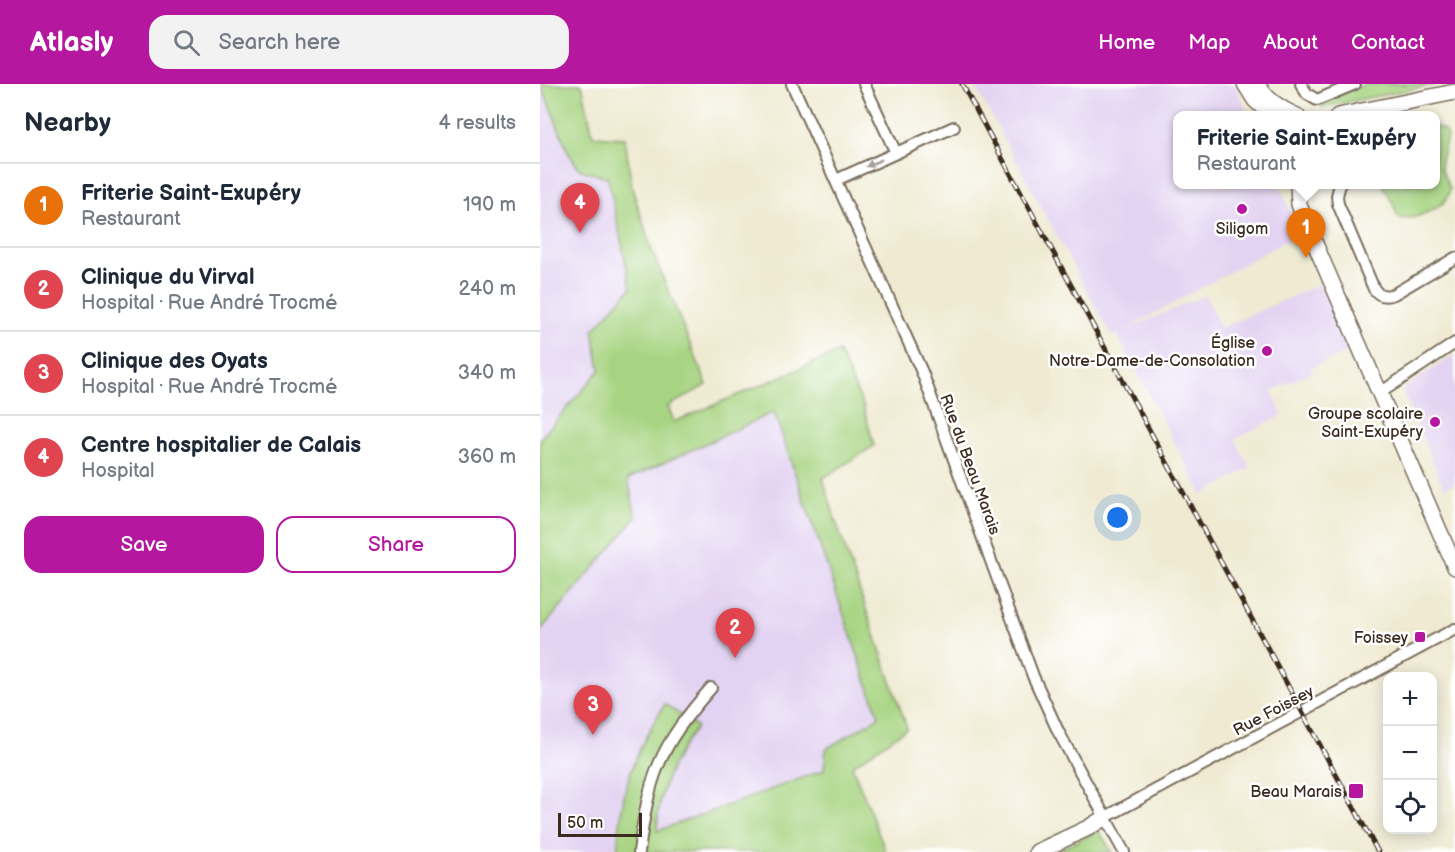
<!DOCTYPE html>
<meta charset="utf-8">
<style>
:root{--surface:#fff;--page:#f2f2f3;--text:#1f2937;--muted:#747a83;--line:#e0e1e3;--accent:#b5179e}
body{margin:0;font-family:"Balsamiq Sans",sans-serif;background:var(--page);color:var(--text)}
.controls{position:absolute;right:18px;bottom:18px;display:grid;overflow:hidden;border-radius:12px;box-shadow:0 3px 15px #0003}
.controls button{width:54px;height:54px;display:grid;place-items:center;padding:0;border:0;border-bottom:2px solid var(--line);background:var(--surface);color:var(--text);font:30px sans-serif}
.scale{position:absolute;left:18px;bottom:15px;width:84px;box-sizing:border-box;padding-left:6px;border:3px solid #3b2a1e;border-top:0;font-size:16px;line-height:21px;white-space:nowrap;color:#3b2a1e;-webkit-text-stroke:4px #fff;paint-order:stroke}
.you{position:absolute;left:578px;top:434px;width:21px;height:21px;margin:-15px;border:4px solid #fff;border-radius:50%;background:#1a73e8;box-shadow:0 0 0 9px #1a73e833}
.badge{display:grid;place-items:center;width:39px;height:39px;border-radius:50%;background:var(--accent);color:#fff;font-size:20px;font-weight:700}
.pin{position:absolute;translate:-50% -50px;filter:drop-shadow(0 2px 3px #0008)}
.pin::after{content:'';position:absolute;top:32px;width:21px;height:18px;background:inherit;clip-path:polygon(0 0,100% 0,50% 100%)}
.popup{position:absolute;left:633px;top:27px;width:267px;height:78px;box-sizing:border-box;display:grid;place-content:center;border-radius:12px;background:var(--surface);filter:drop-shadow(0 2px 4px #0005);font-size:20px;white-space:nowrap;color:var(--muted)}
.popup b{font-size:22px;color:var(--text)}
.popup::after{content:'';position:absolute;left:50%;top:100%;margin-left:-12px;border:12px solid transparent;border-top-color:var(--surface)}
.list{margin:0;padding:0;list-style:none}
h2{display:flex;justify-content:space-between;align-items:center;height:78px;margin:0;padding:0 24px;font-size:26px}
h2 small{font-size:20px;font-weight:400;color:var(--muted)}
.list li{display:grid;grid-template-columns:39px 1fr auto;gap:18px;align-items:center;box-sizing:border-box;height:84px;padding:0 24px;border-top:2px solid var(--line)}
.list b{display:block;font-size:22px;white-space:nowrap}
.list p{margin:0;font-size:20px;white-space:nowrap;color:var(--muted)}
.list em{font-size:20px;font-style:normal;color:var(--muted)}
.actions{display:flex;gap:12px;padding:18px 24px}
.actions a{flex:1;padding:14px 0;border:2px solid var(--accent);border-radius:18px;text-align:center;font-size:21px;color:var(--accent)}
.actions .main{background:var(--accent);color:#fff}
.icon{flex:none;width:33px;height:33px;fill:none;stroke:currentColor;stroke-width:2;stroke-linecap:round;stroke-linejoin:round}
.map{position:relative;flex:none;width:915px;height:768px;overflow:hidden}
header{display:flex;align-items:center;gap:36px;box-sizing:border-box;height:84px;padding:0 30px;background:var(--accent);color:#fff}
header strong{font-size:28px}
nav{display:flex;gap:33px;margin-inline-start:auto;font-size:21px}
.search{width:420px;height:54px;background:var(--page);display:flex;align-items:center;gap:15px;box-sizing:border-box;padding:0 21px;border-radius:18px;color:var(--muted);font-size:22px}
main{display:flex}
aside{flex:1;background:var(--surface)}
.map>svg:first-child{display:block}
</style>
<header>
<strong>Atlasly</strong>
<div class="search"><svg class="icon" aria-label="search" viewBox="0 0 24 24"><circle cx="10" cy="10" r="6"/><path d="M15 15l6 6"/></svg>Search here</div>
<nav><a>Home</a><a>Map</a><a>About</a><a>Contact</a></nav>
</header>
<main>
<aside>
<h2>Nearby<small>4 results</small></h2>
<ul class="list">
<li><span class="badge" style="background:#e8710a">1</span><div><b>Friterie Saint-Exupéry</b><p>Restaurant</p></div><em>190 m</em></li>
<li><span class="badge" style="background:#e0444e">2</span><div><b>Clinique du Virval</b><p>Hospital · Rue André Trocmé</p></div><em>240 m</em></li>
<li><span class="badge" style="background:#e0444e">3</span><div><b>Clinique des Oyats</b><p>Hospital · Rue André Trocmé</p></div><em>340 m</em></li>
<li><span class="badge" style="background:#e0444e">4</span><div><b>Centre hospitalier de Calais</b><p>Hospital</p></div><em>360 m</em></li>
</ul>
<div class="actions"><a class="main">Save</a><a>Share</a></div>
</aside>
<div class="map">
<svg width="915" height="768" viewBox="0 0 915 768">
<rect width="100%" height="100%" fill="#fff"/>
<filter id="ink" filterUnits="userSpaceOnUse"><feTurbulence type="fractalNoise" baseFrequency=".0167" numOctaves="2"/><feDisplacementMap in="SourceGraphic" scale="12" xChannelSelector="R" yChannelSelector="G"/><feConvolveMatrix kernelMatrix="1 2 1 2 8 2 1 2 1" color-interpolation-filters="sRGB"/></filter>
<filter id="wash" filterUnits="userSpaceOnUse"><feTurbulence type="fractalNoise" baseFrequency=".008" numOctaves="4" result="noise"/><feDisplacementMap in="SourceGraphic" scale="24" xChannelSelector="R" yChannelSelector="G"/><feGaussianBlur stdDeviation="1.35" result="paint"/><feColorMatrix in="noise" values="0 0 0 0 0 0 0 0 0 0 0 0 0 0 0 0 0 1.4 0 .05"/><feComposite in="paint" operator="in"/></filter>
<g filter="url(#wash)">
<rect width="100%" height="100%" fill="#efead1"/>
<g fill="#e3d3f2">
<path d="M0,0L28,68L39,85L68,94L91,204L53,246L60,285L0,355Z"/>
<path d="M434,0H695L709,31L637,32V100L739,101L760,149L581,248L665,211L681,244L780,200L810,267L771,284L772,288L732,307L742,331L695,355L710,384L662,411L577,250L572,253Z"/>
<path d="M915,270V399L904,404L862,306Z"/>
<path d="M234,328L339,633L286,665L284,685L116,748L124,700L128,688L147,655L157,643L114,638L100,664L89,692L84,713L77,768H0V547L96,435L88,396Z"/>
</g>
<g fill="#a7d482" stroke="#717f50" stroke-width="1.5">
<path d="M1,0H42L53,52L85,54L92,104L112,167L167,301L128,322L134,338L299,268L323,321L334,362L283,394L296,438L367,644L312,682L346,768H77C80,743 81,717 89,693C97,667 111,643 125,620L157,643C132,673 118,708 117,747L284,686L286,665L339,633L234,328L88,395L96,434L0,547V355L60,286L53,246L91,204L68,94L39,85L28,68Z"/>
<path d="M826,0H899L782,23L781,19Z"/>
<path d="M895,42L904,46L907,52L901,77V84L910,106C909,109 908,112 906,115C899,126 871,137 858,134L854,122L843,101L895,100Z"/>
<path d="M559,747L572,768H514Z"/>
</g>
</g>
<g filter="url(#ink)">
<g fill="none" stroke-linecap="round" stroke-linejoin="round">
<defs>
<g id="street">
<path d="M252,0L382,288L493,592L518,647L584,768"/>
<path d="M761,0L767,10L777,16L815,0"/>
<path d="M356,69L414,43"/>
<path d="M296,96L356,69L324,0"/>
<path d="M800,100L797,112L798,120L834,205C839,212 846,213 854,210L915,174"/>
<path d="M840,309L915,259"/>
<path d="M564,734L915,545"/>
<path d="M99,768C109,691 119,663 171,604"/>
</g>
<g id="secondary">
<path d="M705,0L715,16L732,32"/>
<path d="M717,0C726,16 740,25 757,32"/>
<path d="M798,32L915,8"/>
<path d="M758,100L759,120L763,132L915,483"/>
<path d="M497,768L548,744L564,734"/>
</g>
</defs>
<use href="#street" stroke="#7a6d5d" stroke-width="14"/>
<use href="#secondary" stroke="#7a6d5d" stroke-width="18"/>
<use href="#street" stroke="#fff" stroke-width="10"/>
<use href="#secondary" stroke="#fff" stroke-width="15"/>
<defs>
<path id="rail" d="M422,0L838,768"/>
</defs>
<use href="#rail" stroke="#3b2a1e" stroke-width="5"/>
<use href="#rail" stroke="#fff" stroke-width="3" stroke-dasharray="9" stroke-linecap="butt"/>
</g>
<defs><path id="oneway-solid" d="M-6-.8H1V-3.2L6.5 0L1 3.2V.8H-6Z" transform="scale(1.5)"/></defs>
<use fill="#a79f9a" href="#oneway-solid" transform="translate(334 79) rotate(156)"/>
</g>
<g fill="#b5179e" stroke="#fff" stroke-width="2">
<circle cx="702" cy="125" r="6"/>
<circle cx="727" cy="267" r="6"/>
<circle cx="895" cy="338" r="6"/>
<rect x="874" y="547" width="12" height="12" rx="3"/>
<rect x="808" y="699" width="16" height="16" rx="3"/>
</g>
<g text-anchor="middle" stroke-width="5" stroke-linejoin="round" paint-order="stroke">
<g font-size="16" fill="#3b2a1e" stroke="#fff" text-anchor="end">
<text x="702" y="150" text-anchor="middle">Siligom</text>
<text x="715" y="264">Église<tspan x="715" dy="18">Notre-Dame-de-Consolation</tspan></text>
<text x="883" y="335">Groupe scolaire<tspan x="883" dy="18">Saint-Exupéry</tspan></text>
<text x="868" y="559">Foissey</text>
<text x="802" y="713">Beau Marais</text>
</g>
<g font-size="16" fill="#3b2a1e" stroke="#fff">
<text transform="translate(431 380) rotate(70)" y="6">Rue du Beau Marais</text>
<text transform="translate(733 626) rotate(-28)" y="6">Rue Foissey</text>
</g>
</g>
</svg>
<div class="controls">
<button>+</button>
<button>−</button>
<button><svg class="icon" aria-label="locate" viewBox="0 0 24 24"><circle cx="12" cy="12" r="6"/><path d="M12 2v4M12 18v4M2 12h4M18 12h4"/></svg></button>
</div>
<div class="scale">50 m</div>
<div class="you"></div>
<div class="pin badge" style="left:766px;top:174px;background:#e8710a">1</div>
<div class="popup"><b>Friterie Saint-Exupéry</b>Restaurant</div>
<div class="pin badge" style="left:195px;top:574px;background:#e0444e">2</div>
<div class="pin badge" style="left:53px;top:651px;background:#e0444e">3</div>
<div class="pin badge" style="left:40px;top:149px;background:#e0444e">4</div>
</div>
</main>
